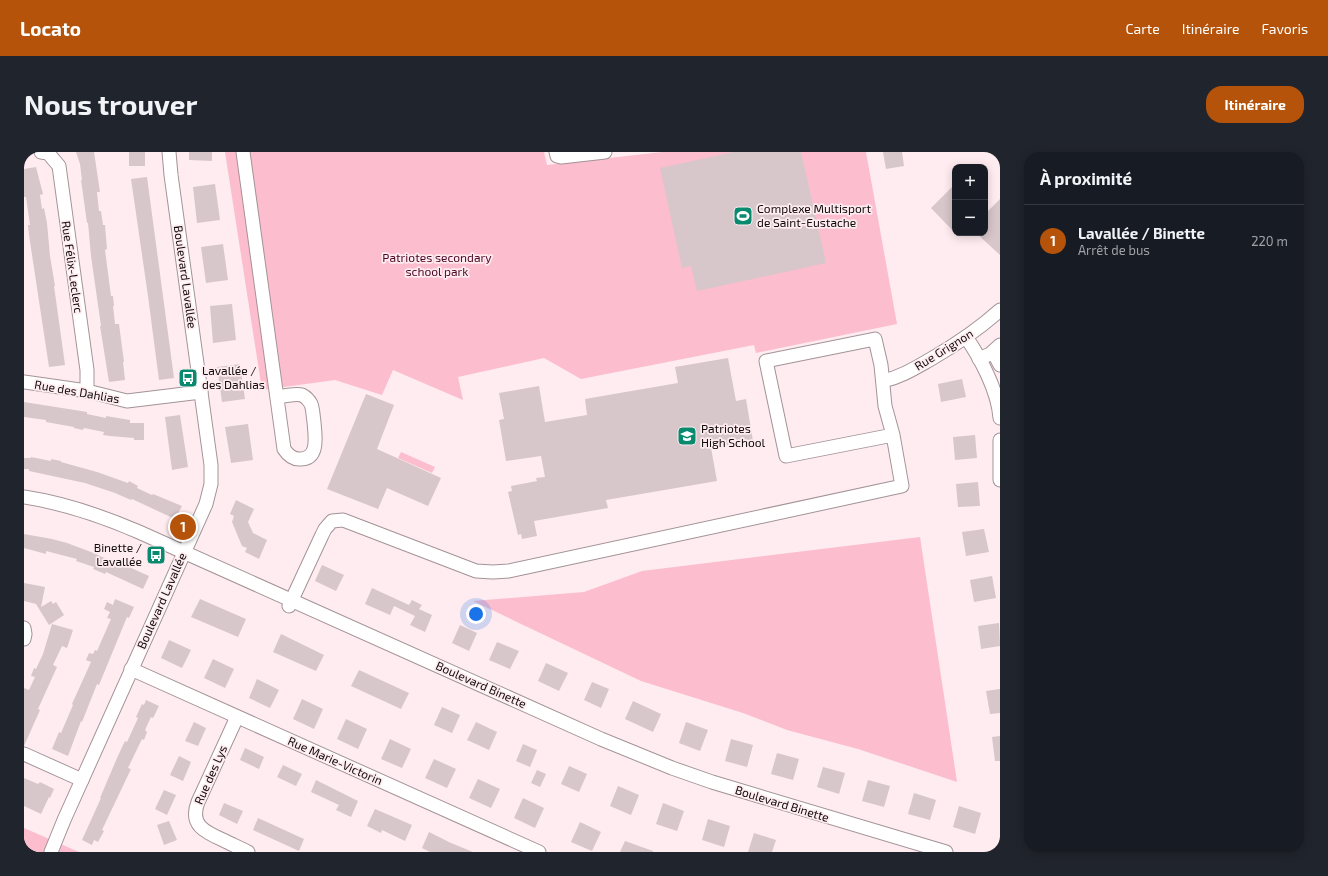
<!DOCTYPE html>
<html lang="fr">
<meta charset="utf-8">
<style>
:root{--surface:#171b24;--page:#20242c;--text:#f1f3f6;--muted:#9ea1a6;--line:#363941;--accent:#b45309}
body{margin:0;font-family:"Exo 2",sans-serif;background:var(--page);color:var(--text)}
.controls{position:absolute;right:12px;top:12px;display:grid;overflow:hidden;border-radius:8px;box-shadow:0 2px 10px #0003}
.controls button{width:36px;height:36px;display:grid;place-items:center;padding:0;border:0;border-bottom:1px solid var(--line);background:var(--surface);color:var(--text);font:20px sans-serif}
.you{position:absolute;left:452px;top:462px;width:14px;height:14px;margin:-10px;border:3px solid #fff;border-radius:50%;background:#1a73e8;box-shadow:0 0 0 6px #1a73e833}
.badge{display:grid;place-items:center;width:26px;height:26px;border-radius:50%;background:var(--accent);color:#fff;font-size:13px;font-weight:700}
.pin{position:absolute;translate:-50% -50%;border:2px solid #fff;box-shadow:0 1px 4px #0006}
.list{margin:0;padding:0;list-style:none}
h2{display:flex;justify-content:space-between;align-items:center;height:52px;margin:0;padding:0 16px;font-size:17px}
h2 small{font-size:13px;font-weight:400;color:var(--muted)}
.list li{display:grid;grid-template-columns:26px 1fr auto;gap:12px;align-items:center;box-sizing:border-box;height:72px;padding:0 16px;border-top:1px solid var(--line)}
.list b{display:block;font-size:15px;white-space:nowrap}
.list p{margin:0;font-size:13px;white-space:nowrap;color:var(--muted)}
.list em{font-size:13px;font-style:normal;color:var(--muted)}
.map{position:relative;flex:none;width:976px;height:700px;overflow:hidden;border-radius:16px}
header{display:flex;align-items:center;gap:24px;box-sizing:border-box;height:56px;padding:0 20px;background:var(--accent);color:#fff}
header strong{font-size:19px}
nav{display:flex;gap:22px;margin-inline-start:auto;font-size:14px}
.intro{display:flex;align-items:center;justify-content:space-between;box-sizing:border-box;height:96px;padding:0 24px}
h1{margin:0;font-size:28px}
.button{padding:10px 18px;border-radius:16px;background:var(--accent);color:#fff;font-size:14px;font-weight:700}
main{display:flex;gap:24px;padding:0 24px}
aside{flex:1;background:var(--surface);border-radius:16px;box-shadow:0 2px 10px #0003}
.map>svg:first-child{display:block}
</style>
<header>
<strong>Locato</strong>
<nav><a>Carte</a><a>Itinéraire</a><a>Favoris</a></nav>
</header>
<div class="intro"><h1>Nous trouver</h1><a class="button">Itinéraire</a></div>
<main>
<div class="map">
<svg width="976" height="700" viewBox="0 0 976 700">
<rect width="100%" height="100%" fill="#feecf0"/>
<g fill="#fcbdce">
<path d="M201,0H520L523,13L638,0H842L873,172L732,201L730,193L557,227L520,206L434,225L439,248L369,218L358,243L311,228L238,238Z"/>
<path d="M377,300L411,315L408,321L374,306Z"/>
<path d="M896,385L933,630L834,597L763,578L719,561L617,529L449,449L560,440L618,419Z"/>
<path d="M0,676L55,700H0Z"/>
</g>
<g fill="#d7c6ca">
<path d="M52,0H70L76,40H73L75,59H77L79,73H81L83,97L81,98L87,144H89L90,154H89L91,172H95L100,210H99L101,228L85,230L76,174H77L67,104L64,71H63L57,28H58L56,12Z"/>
<rect x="105" y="0" width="16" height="14"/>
<path d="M165,0H188V9L165,8Z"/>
<path d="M710,0H777L802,111L673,139L667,114L658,116L636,16Z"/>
<path d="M859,0H878L880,14L862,17Z"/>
<path d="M12,15L19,42L16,43L18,57L20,56L23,71L26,104L31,134H30L41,213L25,215L5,83L4,73H6L2,45H0V17Z"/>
<path d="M123,25L150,226L135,228L124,144L107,27Z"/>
<path d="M191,32L196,68L173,71L169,35Z"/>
<path d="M931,32V81L907,56Z"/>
<path d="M976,47V103L952,81H961V62Z"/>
<path d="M199,92L204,128L182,131L177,95Z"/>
<path d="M208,152L212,188L189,191L186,154Z"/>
<path d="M704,206L712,249L722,247L729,289L687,296L693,329L582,348L584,356L510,369L513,384L498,387L497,382L494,383L484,340L488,339L487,334L513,329L512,326L521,325L517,304L482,309L475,268L480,267L475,241L515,234L521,270L563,263L561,247L654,231L651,215Z"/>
<path d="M216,212L221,247L198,250L193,215Z"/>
<path d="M938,227L942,245L917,250L914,232Z"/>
<path d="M342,242L370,253L353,297L417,326L404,354L363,336L354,357L303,337Z"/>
<path d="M0,250L57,259L63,260V262L82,266V264L106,268V271H120V288H110V286L86,284L79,283L80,280L60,276L59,278L50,276V275L22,270V268L0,265Z"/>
<path d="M156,263L164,315L148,318L141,265Z"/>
<path d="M224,272L229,308L207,311L201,275Z"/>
<path d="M951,283L953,306L931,308L929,285Z"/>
<path d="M7,305L27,309V307L37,309V310L73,320L104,331L105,329L114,334L113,336L128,343L129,342L158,354L151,367L108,347L107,348L91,341L61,331L5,319V317H0V306H7Z"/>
<path d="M954,330L956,354L934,355L932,332Z"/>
<path d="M212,348L230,357L224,370L229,381L243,388L235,407L221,400L223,396L218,394L208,370L210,364L206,362Z"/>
<path d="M960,377L965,400L942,404L938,380Z"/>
<path d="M0,382L28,387L43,391L67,400L96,413V411L125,424L119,437L82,420L81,422L69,417L70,415L52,409L53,407L22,399V402L0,396Z"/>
<path d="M298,413L320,423L312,439L291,429Z"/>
<path d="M968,424L972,446L950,450L946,428Z"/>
<path d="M0,431L21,435L17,455L27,449L29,452L32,450L40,463L25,473L12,452L0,449Z"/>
<path d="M348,436L385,453L388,448L398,453L395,457L408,463L401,480L386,473L391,464L370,454L366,463L341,452Z"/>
<path d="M91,447L110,455L105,466L103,465L75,533L73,532L58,570L57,569L44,604L28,597L35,580L37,581L49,553L48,552L67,510L62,508L65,501L69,502L71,498L73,499L87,467L83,466L86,460L80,457L83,450L89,453Z"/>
<path d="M176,447L222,467L214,485L167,465Z"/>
<path d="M975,471L976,494L957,497L954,474Z"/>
<path d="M28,472L49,478L43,496L38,494L29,513L33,515L14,557L16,558L0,594V536L5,538L11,525L7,524L10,516L12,517L19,502Z"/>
<path d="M436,473L453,481L445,499L428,491Z"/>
<path d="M257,482L300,503L292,519L249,500Z"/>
<path d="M145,488L167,498L158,516L137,506Z"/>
<path d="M473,490L495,499L486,517L465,508Z"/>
<path d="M189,507L210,517L201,536L180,526Z"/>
<path d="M522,511L544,521L535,539L514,529Z"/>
<path d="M335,518L385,541L377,557L327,534Z"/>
<path d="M233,527L255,538L246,556L225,546Z"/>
<path d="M568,530L585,537L577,556L560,548Z"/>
<path d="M976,537V561L966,562L962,539Z"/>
<path d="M278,547L299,557L290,577L269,567Z"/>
<path d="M122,548L135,554L129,566L127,565L121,578L123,580L120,588L118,587L104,616L107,617L78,678L80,679L74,690L70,688L68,693L58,688L77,646H76L93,606L101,589L103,590L114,566L112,565L118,552L120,553Z"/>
<path d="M609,549L637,562L629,580L601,567Z"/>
<path d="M418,555L436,563L428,581L410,573Z"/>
<path d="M322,567L343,577L334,597L313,587Z"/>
<path d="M170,570L182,576L174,594L161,589Z"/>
<path d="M452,570L473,580L465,598L443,588Z"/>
<path d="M662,570L684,578L676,599L655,591Z"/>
<path d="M976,584V609H971L968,585Z"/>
<path d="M366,587L387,597L378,616L357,607Z"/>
<path d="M707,587L729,593L723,615L701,609Z"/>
<path d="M499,592L513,598L506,615L492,609Z"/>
<path d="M221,596L240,605L235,617L216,608Z"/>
<path d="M753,601L775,607L769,628L747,622Z"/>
<path d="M155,604L167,610L159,629L146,623Z"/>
<path d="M410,607L432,617L423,636L401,626Z"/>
<path d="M259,613L278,622L272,634L253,625Z"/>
<path d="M545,614L563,622L555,640L537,632Z"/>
<path d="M799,615L821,621L815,642L793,635Z"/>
<path d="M513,618L522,622L516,635L507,631Z"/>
<path d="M0,626L14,632L16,630L30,637L26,646L25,645L17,662L0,654Z"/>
<path d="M454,627L476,637L467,656L445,646Z"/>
<path d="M292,628L334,649L327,665L312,658L315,653L287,640Z"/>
<path d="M844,628L866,634L860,655L838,649Z"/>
<path d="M594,634L615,643L607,663L586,654Z"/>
<path d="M140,638L152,643L143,663L131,657Z"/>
<path d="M890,641L912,648L906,668L884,662Z"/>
<path d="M499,646L520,656L511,676L490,666Z"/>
<path d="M200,651L219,659L213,672L195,663Z"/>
<path d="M639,651L660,659L653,679L632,672Z"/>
<path d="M935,654L957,661L951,682L929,675Z"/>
<path d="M351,657L388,673L381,689L358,678L357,681L343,674Z"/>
<path d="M234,666L280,687L275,699L229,678Z"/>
<path d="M684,667L706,674L700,695L678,688Z"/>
<path d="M145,669L153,688L140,693L133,673Z"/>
<path d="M556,670L577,680L568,699L547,690Z"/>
<path d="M405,680L427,691L449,700H406L398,696Z"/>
<path d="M730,681L752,688L748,700H724Z"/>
<path d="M601,689L629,699V700H596Z"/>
</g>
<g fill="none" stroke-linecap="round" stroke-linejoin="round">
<defs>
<g id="minor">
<path d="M17,0L24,1L35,14L63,218V239"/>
<path d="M219,0L260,297C264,303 268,307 275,307C296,308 291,283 290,270C289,264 289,257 287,252C285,248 282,245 278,243C271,241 260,244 253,245"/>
<path d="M532,0L533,4L537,5L581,0"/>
<path d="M942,185C957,207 974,239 976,266"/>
<path d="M969,200L976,213"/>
<path d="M955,207L966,202L976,193"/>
<path d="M859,229C877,225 891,216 907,207C931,193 955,177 976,158"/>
<path d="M0,230L63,239L103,249L177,240"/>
<path d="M976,288V328"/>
<path d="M0,345C40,351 78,364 115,380L577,587L648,616L688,630L922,700"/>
<path d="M265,454L298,383L301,377L308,369L319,368L452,419L469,420L485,419L878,334L869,283L861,254L857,213L851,187L742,209L762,304L869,283"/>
<path d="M0,476L1,482L0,487"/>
<path d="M107,517L515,700"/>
<path d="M213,565L174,650C165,673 181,680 199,688C207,692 216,696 224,700"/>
<path d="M0,602L58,628"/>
<path d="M27,700L40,668L182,352L187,332V313L147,23L145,0"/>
</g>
</defs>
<use href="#minor" stroke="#a39397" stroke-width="15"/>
<use href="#minor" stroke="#fff" stroke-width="13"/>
</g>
<defs>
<symbol id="stadium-square" viewBox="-11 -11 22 22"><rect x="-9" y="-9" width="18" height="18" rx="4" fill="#088a6e" stroke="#feecf0"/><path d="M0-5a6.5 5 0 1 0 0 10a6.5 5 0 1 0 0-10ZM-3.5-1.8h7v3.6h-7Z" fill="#fff"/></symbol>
<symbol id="bus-square" viewBox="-11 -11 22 22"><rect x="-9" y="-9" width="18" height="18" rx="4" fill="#088a6e" stroke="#feecf0"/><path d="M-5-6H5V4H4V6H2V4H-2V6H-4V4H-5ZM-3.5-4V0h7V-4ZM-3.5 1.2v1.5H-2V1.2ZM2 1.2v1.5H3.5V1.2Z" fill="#fff"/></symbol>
<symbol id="school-square" viewBox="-11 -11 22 22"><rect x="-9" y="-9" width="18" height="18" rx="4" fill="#088a6e" stroke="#feecf0"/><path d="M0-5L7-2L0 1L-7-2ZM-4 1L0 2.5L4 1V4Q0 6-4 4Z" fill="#fff"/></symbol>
</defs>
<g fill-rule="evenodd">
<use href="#stadium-square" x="708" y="53" width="22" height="22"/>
<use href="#bus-square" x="153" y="215" width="22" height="22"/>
<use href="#school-square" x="652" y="273" width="22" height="22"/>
<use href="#bus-square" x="121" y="392" width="22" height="22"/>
</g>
<g text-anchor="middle" stroke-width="3.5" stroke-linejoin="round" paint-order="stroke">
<g font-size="12" fill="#0f0a0b" stroke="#feecf0" text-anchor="start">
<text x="733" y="61">Complexe Multisport<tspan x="733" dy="14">de Saint-Eustache</tspan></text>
<text x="178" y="223">Lavallée /<tspan x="178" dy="14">des Dahlias</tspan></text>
<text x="677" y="281">Patriotes<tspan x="677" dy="14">High School</tspan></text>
<text x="118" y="400" text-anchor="end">Binette /<tspan x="118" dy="14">Lavallée</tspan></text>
</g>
<g font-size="12" fill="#4e0826" stroke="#feecf0">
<text x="413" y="110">Patriotes secondary<tspan x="413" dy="14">school park</tspan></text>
</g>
<g font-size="12" fill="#0f0a0b" stroke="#feecf0">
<text transform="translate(48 115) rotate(82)" y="4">Rue Félix-Leclerc</text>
<text transform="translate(161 125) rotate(82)" y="4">Boulevard Lavallée</text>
<text transform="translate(920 198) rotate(-32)" y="4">Rue Grignon</text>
<text transform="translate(53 240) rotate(10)" y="4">Rue des Dahlias</text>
<text transform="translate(138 449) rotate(-66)" y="4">Boulevard Lavallée</text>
<text transform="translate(457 533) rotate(24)" y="4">Boulevard Binette</text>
<text transform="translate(311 609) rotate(24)" y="4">Rue Marie-Victorin</text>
<text transform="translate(187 623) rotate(-66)" y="4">Rue des Lys</text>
<text transform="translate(758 652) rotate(17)" y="4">Boulevard Binette</text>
</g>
</g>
</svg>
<div class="controls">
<button>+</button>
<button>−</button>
</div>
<div class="you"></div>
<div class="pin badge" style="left:159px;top:375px">1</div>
</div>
<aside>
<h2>À proximité<small></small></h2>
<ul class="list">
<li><span class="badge">1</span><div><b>Lavallée / Binette</b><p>Arrêt de bus</p></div><em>220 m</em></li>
</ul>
</aside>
</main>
